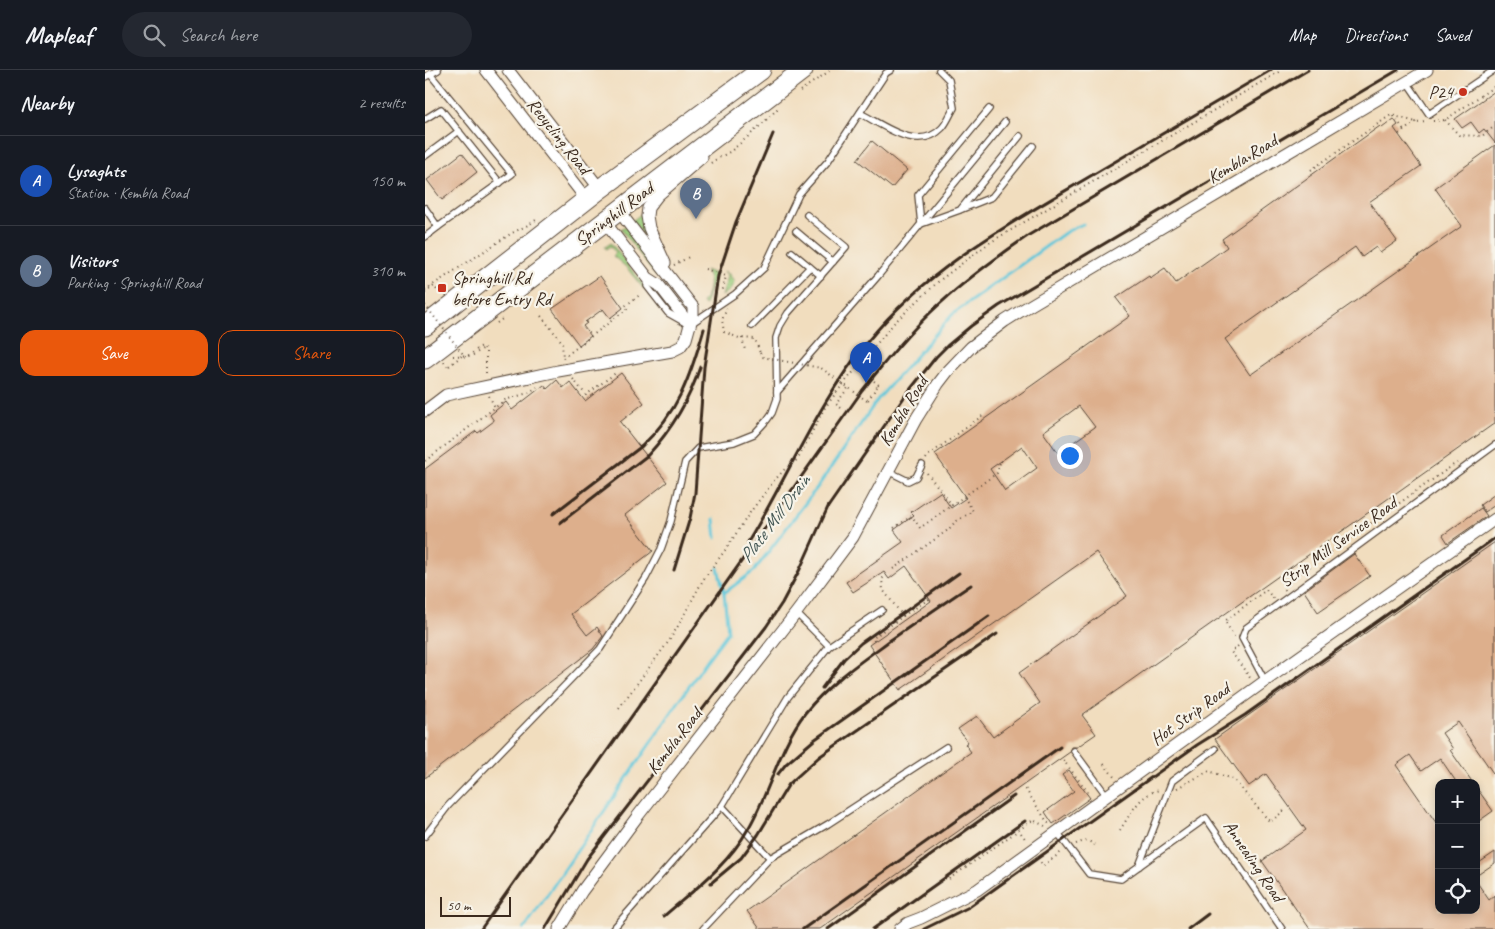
<!DOCTYPE html>
<meta charset="utf-8">
<style>
:root{--surface:#171b24;--page:#242831;--text:#f1f3f6;--muted:#9ea1a6;--line:#363941;--accent:#ea580c}
body{margin:0;font-family:Caveat,sans-serif;background:var(--page);color:var(--text)}
.controls{position:absolute;right:15px;bottom:15px;display:grid;overflow:hidden;border-radius:10px;box-shadow:0 2px 8px #0003}
.controls button{width:45px;height:45px;display:grid;place-items:center;padding:0;border:0;border-bottom:1px solid var(--line);background:var(--surface);color:var(--text);font:25px sans-serif}
.scale{position:absolute;left:15px;bottom:12px;width:71px;box-sizing:border-box;padding-left:5px;border:2px solid #3b2a1e;border-top:0;font-size:14px;line-height:18px;white-space:nowrap;color:#3b2a1e;-webkit-text-stroke:4px #f7f3e8;paint-order:stroke}
.you{position:absolute;left:644px;top:385px;width:18px;height:18px;margin:-12px;border:4px solid #fff;border-radius:50%;background:#1a73e8;box-shadow:0 0 0 8px #1a73e833}
.badge{display:grid;place-items:center;width:32px;height:32px;border-radius:50%;background:var(--accent);color:#fff;font-size:16px;font-weight:700}
.pin{position:absolute;translate:-50% -41px;filter:drop-shadow(0 1px 2px #0008)}
.pin::after{content:'';position:absolute;top:26px;width:18px;height:15px;background:inherit;clip-path:polygon(0 0,100% 0,50% 100%)}
.list{margin:0;padding:0;list-style:none}
h2{display:flex;justify-content:space-between;align-items:center;height:65px;margin:0;padding:0 20px;font-size:21px}
h2 small{font-size:16px;font-weight:400;color:var(--muted)}
.list li{display:grid;grid-template-columns:32px 1fr auto;gap:15px;align-items:center;box-sizing:border-box;height:90px;padding:0 20px;border-top:1px solid var(--line)}
.list b{display:block;font-size:19px;white-space:nowrap}
.list p{margin:0;font-size:16px;white-space:nowrap;color:var(--muted)}
.list em{font-size:16px;font-style:normal;color:var(--muted)}
.actions{display:flex;gap:10px;padding:15px 20px}
.actions a{flex:1;padding:11px 0;border:1px solid var(--accent);border-radius:15px;text-align:center;font-size:18px;color:var(--accent)}
.actions .main{background:var(--accent);color:#fff}
.icon{flex:none;width:28px;height:28px;fill:none;stroke:currentColor;stroke-width:2;stroke-linecap:round;stroke-linejoin:round}
.map{position:relative;flex:none;width:1070px;height:859px;overflow:hidden}
header{display:flex;align-items:center;gap:30px;box-sizing:border-box;height:70px;padding:0 25px;background:var(--surface);border-bottom:1px solid var(--line)}
header strong{font-size:24px}
nav{display:flex;gap:28px;margin-inline-start:auto;font-size:18px}
.search{width:350px;height:45px;background:var(--page);display:flex;align-items:center;gap:12px;box-sizing:border-box;padding:0 18px;border-radius:28px;color:var(--muted);font-size:19px}
main{display:flex}
aside{flex:1;background:var(--surface)}
.map>svg:first-child{display:block}
</style>
<header>
<strong>Mapleaf</strong>
<div class="search"><svg class="icon" aria-label="search" viewBox="0 0 24 24"><circle cx="10" cy="10" r="6"/><path d="M15 15l6 6"/></svg>Search here</div>
<nav><a>Map</a><a>Directions</a><a>Saved</a></nav>
</header>
<main>
<aside>
<h2>Nearby<small>2 results</small></h2>
<ul class="list">
<li><span class="badge" style="background:#1a4fb4">A</span><div><b>Lysaghts</b><p>Station · Kembla Road</p></div><em>150 m</em></li>
<li><span class="badge" style="background:#5c6f8a">B</span><div><b>Visitors</b><p>Parking · Springhill Road</p></div><em>310 m</em></li>
</ul>
<div class="actions"><a class="main">Save</a><a>Share</a></div>
</aside>
<div class="map">
<svg width="1070" height="859" viewBox="0 0 1070 859">
<rect width="100%" height="100%" fill="#f7f3e8"/>
<filter id="ink" filterUnits="userSpaceOnUse"><feTurbulence type="fractalNoise" baseFrequency=".02" numOctaves="2"/><feDisplacementMap in="SourceGraphic" scale="10" xChannelSelector="R" yChannelSelector="G"/><feConvolveMatrix kernelMatrix="1 2 1 2 8 2 1 2 1" color-interpolation-filters="sRGB"/></filter>
<filter id="wash" filterUnits="userSpaceOnUse"><feTurbulence type="fractalNoise" baseFrequency=".0096" numOctaves="4" result="noise"/><feDisplacementMap in="SourceGraphic" scale="20" xChannelSelector="R" yChannelSelector="G"/><feGaussianBlur stdDeviation="1.12" result="paint"/><feColorMatrix in="noise" values="0 0 0 0 0 0 0 0 0 0 0 0 0 0 0 0 0 1.4 0 .05"/><feComposite in="paint" operator="in"/></filter>
<g filter="url(#wash)">
<rect width="100%" height="100%" fill="#f1ddbe"/>
<g fill="#9cce7d" stroke="#6c7c4e">
<path d="M216,144L218,158L226,174L207,151Z"/>
<path d="M200,156L237,203L234,206L230,205L196,159Z"/>
<path d="M186,173L220,217L218,218L201,197L188,186L191,183L185,176L181,179L180,177Z"/>
<path d="M280,200L290,204L280,235L277,233C285,224 287,210 280,200Z"/>
<path d="M299,201L305,205L309,212L305,220L297,226L303,206Z"/>
</g>
<g fill="none" stroke-linecap="round" stroke-linejoin="round">
<g stroke="#5ec7da" stroke-width="3">
<path d="M289,449L291,468"/>
<path d="M293,498L299,523"/>
<path d="M99,859L282,590L303,562L299,523L329,501L394,415L453,329L528,244L641,162L658,154"/>
</g>
</g>
<g id="blocks">
<g fill="#ddaf8c" fill-rule="evenodd">
<path d="M1070,21V73L1059,59L1054,63L1046,52L1037,58L1030,49Z"/>
<path d="M969,49L973,55L969,58L996,96L944,132L972,171L955,183L951,177L937,187L930,177L800,269L825,305L1037,156L1010,118L1070,75V353L657,645L671,664L652,677H647L645,682L395,859H335L322,841L546,682L540,674L543,672L533,659L552,646L568,667L615,633L594,603L702,526L671,482L475,620L444,575L506,531L481,496L464,509L459,502L428,522L421,512L478,472L469,460L489,445L486,442L515,422L526,438L541,428L510,384L705,246L691,228L724,206L725,208L740,198L751,213L802,177L797,169L955,56L957,58ZM654,336L670,357L633,383L618,362ZM597,376L612,398L580,421L565,399Z"/>
<path d="M447,71L482,100L467,118L432,90Z"/>
<path d="M37,83L52,102L17,130L2,110Z"/>
<path d="M175,206L198,238L185,248L178,239L160,252L162,253L158,256L166,266L154,275L127,239Z"/>
<path d="M196,303L219,333L195,352L242,412L200,445L228,481L146,544L162,565L172,557L178,566L168,579L0,708V399L51,361L53,363L69,351L65,345L81,332L87,340L119,315L122,319L132,310L138,318L145,312L160,331Z"/>
<path d="M1070,424V435L1060,442L1055,435Z"/>
<path d="M1056,438L1062,446L1023,473L1018,465Z"/>
<path d="M1070,472V706L1033,652L1017,663L1028,679L1025,680L1048,713H1032L1015,688L996,701L985,685L971,695L1014,757V840H1051V811L1064,830L1070,825V859H885L837,791L881,760L841,704L824,716L790,669Z"/>
<path d="M929,484L945,506L893,542L879,521Z"/>
<path d="M644,700L665,728L628,754L620,742L649,721L637,705Z"/>
<path d="M1051,717L1068,741L1051,753Z"/>
<path d="M1070,782V793L1051,806V795Z"/>
</g>
</g>
</g>
<g filter="url(#ink)">
<use href="#blocks" fill-opacity="0" stroke="#564536" stroke-width="1"/>
<g fill="none" stroke-linecap="round" stroke-linejoin="round">
<defs>
<g id="service">
<path d="M0,7L13,0"/>
<path d="M982,12L1004,44L1069,0"/>
<path d="M564,39L493,125L496,154L535,140L595,66"/>
<path d="M435,43C458,55 493,83 517,58C522,53 525,44 529,38L524,10L514,0"/>
<path d="M0,49L16,39L75,113"/>
<path d="M0,86L34,61"/>
<path d="M0,138L13,157L87,104L5,4"/>
<path d="M537,139L567,127L608,76"/>
<path d="M371,161L408,192"/>
<path d="M0,167L13,157"/>
<path d="M367,182L396,206"/>
<path d="M223,208L222,216L243,243L259,252"/>
<path d="M267,253L310,224L339,198L374,124L403,91L461,3L466,0"/>
<path d="M327,256L385,197"/>
<path d="M352,322L453,206L580,52"/>
<path d="M463,401L483,411L491,407L497,395"/>
<path d="M371,543L404,576L457,540"/>
<path d="M840,611L817,568L821,558L1070,375"/>
<path d="M649,681L682,726"/>
<path d="M297,736L345,788L403,754L521,677"/>
<path d="M632,762L664,804L696,809L781,748L857,859"/>
<path d="M0,766L23,736L175,579L221,508L236,479L246,451L260,392L273,378L309,372L329,364L342,350L347,343L352,329L351,268L355,256L363,243L421,177L382,145"/>
<path d="M714,796L747,711L790,679"/>
<path d="M188,859L297,736L363,627L404,576"/>
<path d="M278,859L345,788"/>
</g>
<g id="minor">
<path d="M61,0L162,130"/>
<path d="M83,0L175,119"/>
<path d="M179,151L223,208L234,215L265,255"/>
<path d="M240,193L224,158L222,146L223,138L233,125L277,87"/>
<path d="M0,341L21,325L133,301L247,281L255,277L261,269L268,244V237L193,140"/>
<path d="M134,859L157,821L212,747L371,543L428,467L491,349L513,314L523,301L546,277L580,251L599,239L1002,0"/>
<path d="M475,859L483,853L496,848L552,820L840,611L1070,449"/>
</g>
<g id="primary">
<path d="M0,256L175,119L336,0"/>
<path d="M0,289L378,0"/>
</g>
</defs>
<use href="#service" stroke="#564536" stroke-width="8"/>
<use href="#minor" stroke="#564536" stroke-width="13"/>
<use href="#primary" stroke="#564536" stroke-width="21"/>
<g stroke="#564536" stroke-width="2" stroke-dasharray="1 4" stroke-linecap="butt">
<path d="M375,21L406,0"/>
<path d="M969,46L979,60"/>
<path d="M1020,50L1034,65L1057,66L1070,56"/>
<path d="M1008,51L1020,50L1070,16"/>
<path d="M974,64L991,52"/>
<path d="M286,93C292,88 300,85 306,81C323,67 340,52 355,36"/>
<path d="M886,100L966,45L991,52L1001,51"/>
<path d="M249,195L264,187"/>
<path d="M280,199L301,206L297,223"/>
<path d="M0,220L87,163L105,154L114,148"/>
<path d="M0,223L9,216L14,223"/>
<path d="M302,238L297,250L299,262L314,268L330,269L335,283"/>
<path d="M116,246L137,272L138,289"/>
<path d="M72,253L80,247"/>
<path d="M317,268L320,280"/>
<path d="M55,277L57,276L61,280V307"/>
<path d="M28,286L48,285L59,278"/>
<path d="M138,288L202,239L200,236L216,224"/>
<path d="M19,292L23,297L24,296"/>
<path d="M148,309L161,325L192,302"/>
<path d="M449,311L455,316"/>
<path d="M64,326L70,337"/>
<path d="M443,330L454,314"/>
<path d="M416,338L411,334L423,318"/>
<path d="M466,365L470,359"/>
<path d="M501,389L504,385L557,346"/>
<path d="M0,391L80,330L103,323L112,317"/>
<path d="M502,403L527,435L572,403L575,393"/>
<path d="M469,458L487,446L495,458L527,435"/>
<path d="M468,499L523,460L530,452L548,441L539,427"/>
<path d="M859,520L863,513L874,504L1034,391"/>
<path d="M478,546L504,529"/>
<path d="M809,567L800,551L841,520L848,528L850,527"/>
<path d="M449,571L448,568L478,546L458,520L457,509L461,505"/>
<path d="M813,576L806,582L826,609"/>
<path d="M194,638L244,571L253,556L278,510L301,479L326,441L348,412L359,400L373,389L399,339L411,323L469,253L515,210L564,173L857,0"/>
<path d="M638,690L663,722"/>
<path d="M679,694L690,708"/>
<path d="M752,718L784,701L808,709L845,752L860,740"/>
<path d="M593,759L602,771"/>
<path d="M695,760C705,745 715,723 735,720"/>
<path d="M651,774L662,770L673,777"/>
<path d="M613,788L618,796L638,781"/>
<path d="M524,809L608,750L620,756L623,753L599,717"/>
</g>
<use href="#service" stroke="#fff" stroke-width="5.5"/>
<use href="#minor" stroke="#fff" stroke-width="11"/>
<use href="#primary" stroke="#fff" stroke-width="19"/>
<g stroke="#3b2a1e" stroke-width="3">
<path d="M128,444L217,376C254,341 265,307 279,259"/>
<path d="M135,453L223,385C247,359 264,331 275,297"/>
<path d="M323,472C364,405 393,332 443,271C501,200 579,157 657,111C720,74 783,37 846,0"/>
<path d="M249,500L265,448L270,423L279,297L293,206L311,152L348,64"/>
<path d="M397,618L419,589L436,573L534,503"/>
<path d="M353,704L361,694L389,670L564,546"/>
<path d="M286,813L316,788L333,765L364,714L394,687L572,564"/>
<path d="M239,846C269,820 304,794 323,759C345,722 354,677 380,643C404,613 437,591 467,569C493,551 519,533 546,515"/>
<path d="M56,859L437,321C458,294 480,267 505,243C535,214 569,189 604,165L883,0"/>
<path d="M120,859L162,789L341,557L357,533L375,499L403,437L480,326L511,287L522,276L546,256L574,236L973,0"/>
<path d="M378,859L635,677"/>
<path d="M403,859L589,726"/>
<path d="M448,859L600,751"/>
<path d="M499,859L544,837L772,675L820,645L1070,468"/>
<path d="M763,859L783,844"/>
</g>
<g stroke="#564536" stroke-width="2" stroke-dasharray="1 4" stroke-linecap="butt">
<path d="M0,235L41,288L55,277"/>
<path d="M335,283L337,287L396,298L442,331L443,330"/>
<path d="M24,296L39,284"/>
</g>
</g>
</g>
<g fill="#c8321e" stroke="#f7f3e8" stroke-width="2">
<circle cx="1038" cy="22" r="5"/>
<rect x="12" y="213" width="10" height="10" rx="2.5"/>
</g>
<g text-anchor="middle" stroke-width="4.5" stroke-linejoin="round" paint-order="stroke">
<g font-size="18" fill="#3b2a1e" stroke="#f7f3e8" text-anchor="end">
<text x="1028" y="28">P24</text>
<text x="27" y="214" text-anchor="start">Springhill Rd<tspan x="27" dy="21">before Entry Rd</tspan></text>
</g>
<g font-size="18" fill="#3b2a1e" stroke="#f7f3e8">
<text transform="translate(134 66) rotate(52)" y="6">Recycling Road</text>
<text transform="translate(817 89) rotate(-31)" y="6">Kembla Road</text>
<text transform="translate(189 144) rotate(-37)" y="6">Springhill Road</text>
<text transform="translate(478 341) rotate(-59)" y="6">Kembla Road</text>
<text transform="translate(913 472) rotate(-36)" y="6">Strip Mill Service Road</text>
<text transform="translate(765 644) rotate(-36)" y="6">Hot Strip Road</text>
<text transform="translate(249 671) rotate(-52)" y="6">Kembla Road</text>
<text transform="translate(829 791) rotate(56)" y="6">Annealing Road</text>
</g>
<g font-size="19" font-style="italic" fill="#465956" stroke="#f7f3e8">
<text transform="translate(349 448) rotate(-53)" y="7">Plate Mill Drain</text>
</g>
</g>
</svg>
<div class="controls">
<button>+</button>
<button>−</button>
<button><svg class="icon" aria-label="locate" viewBox="0 0 24 24"><circle cx="12" cy="12" r="6"/><path d="M12 2v4M12 18v4M2 12h4M18 12h4"/></svg></button>
</div>
<div class="scale">50 m</div>
<div class="you"></div>
<div class="pin badge" style="left:441px;top:313px;background:#1a4fb4">A</div>
<div class="pin badge" style="left:271px;top:149px;background:#5c6f8a">B</div>
</div>
</main>
